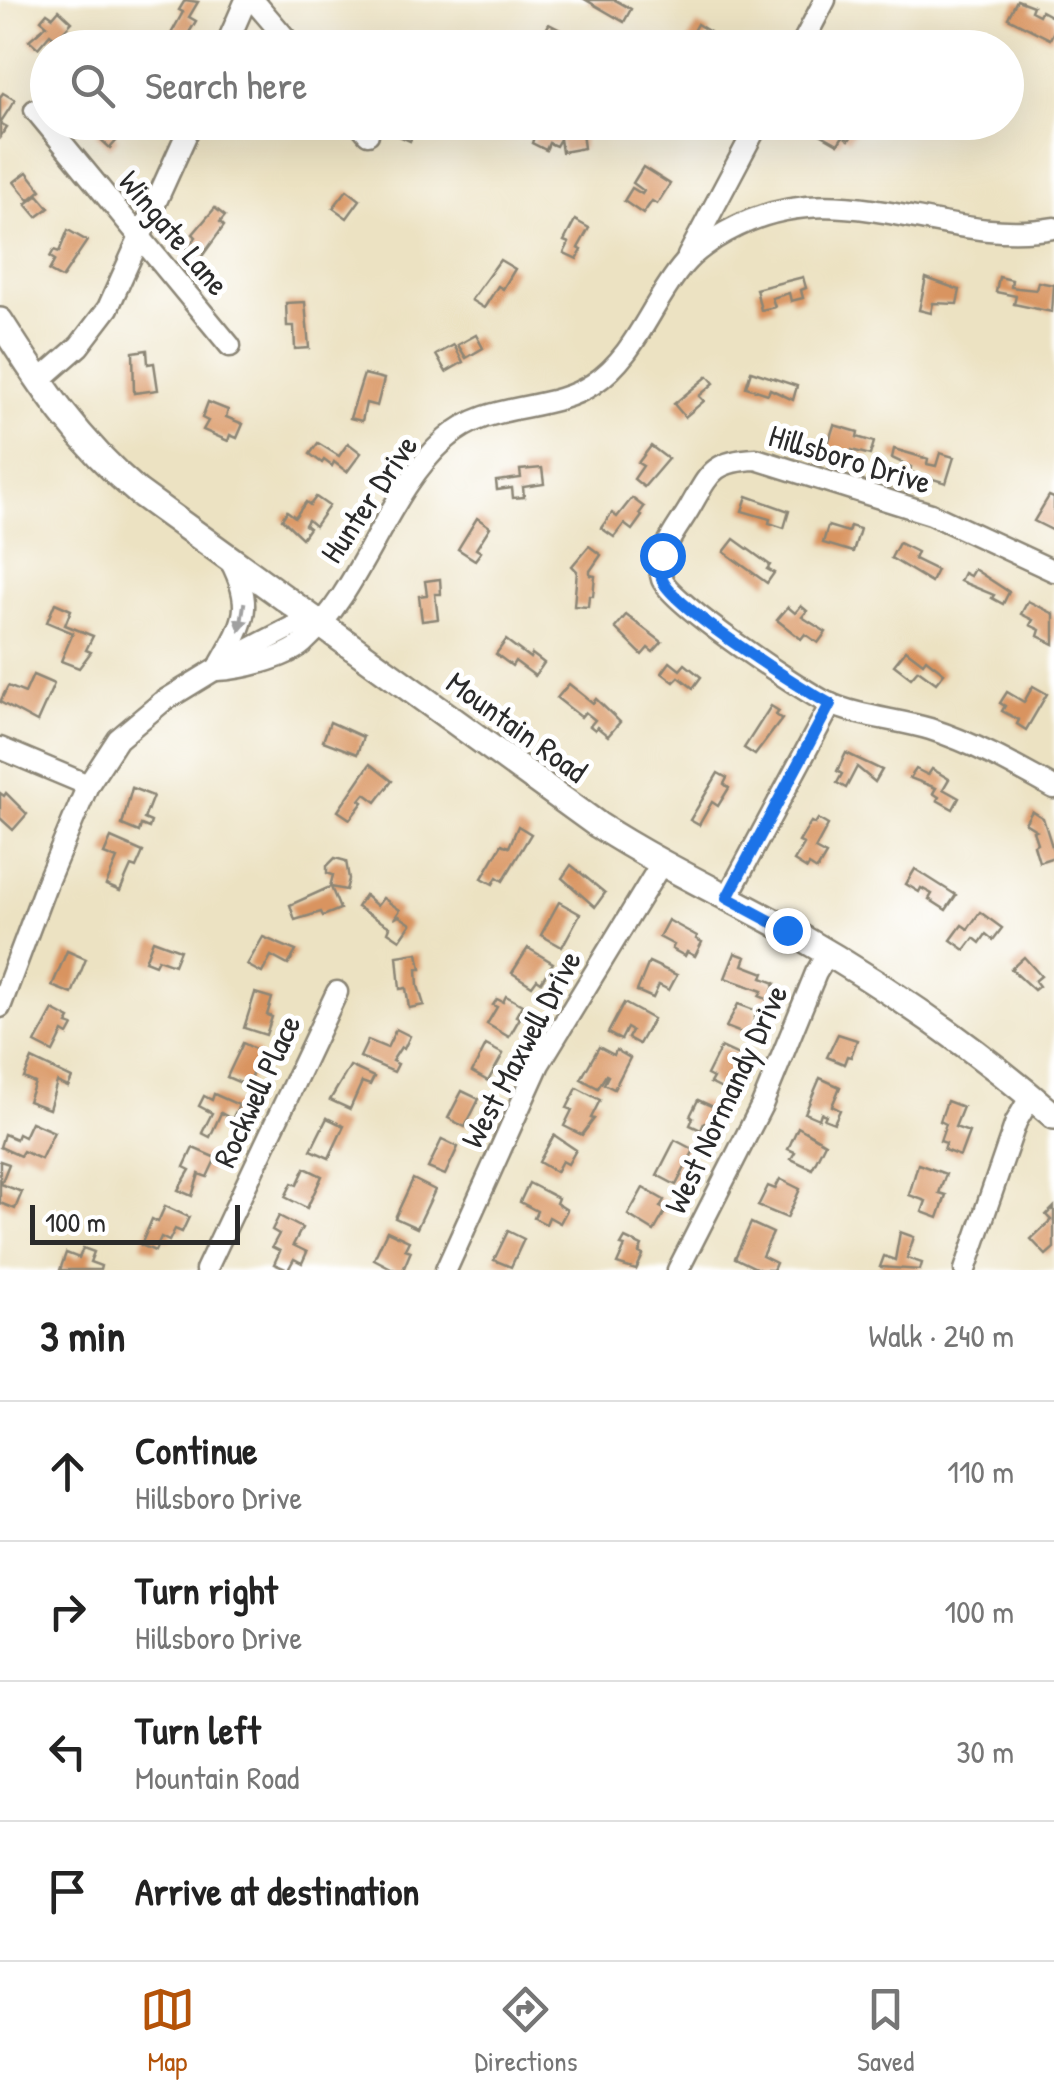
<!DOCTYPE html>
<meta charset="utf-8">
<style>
:root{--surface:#fff;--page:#f6f6f6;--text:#222;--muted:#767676;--line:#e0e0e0;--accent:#b45309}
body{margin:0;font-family:"Patrick Hand",sans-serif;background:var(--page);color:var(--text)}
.scale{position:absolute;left:30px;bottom:25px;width:210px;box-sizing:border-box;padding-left:10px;border:5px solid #2b2b2b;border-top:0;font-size:28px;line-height:35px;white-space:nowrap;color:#2b2b2b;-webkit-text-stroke:8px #fff;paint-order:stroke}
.stop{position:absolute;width:30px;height:30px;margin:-22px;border:8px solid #1a73e8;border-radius:50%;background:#fff}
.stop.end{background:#1a73e8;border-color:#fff;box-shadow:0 2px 10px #0008}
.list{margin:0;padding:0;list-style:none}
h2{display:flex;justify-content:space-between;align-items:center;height:130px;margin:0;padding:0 40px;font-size:42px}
h2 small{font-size:32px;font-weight:400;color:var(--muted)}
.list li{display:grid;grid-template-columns:65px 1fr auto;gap:30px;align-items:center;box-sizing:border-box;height:140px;padding:0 40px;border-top:2px solid var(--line)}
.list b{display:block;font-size:38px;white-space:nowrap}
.list p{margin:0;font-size:32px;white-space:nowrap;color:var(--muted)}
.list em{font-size:32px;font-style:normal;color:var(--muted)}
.icon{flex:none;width:55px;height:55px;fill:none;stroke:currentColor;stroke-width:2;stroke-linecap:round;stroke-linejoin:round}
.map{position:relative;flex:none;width:1054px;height:1270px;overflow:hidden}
.search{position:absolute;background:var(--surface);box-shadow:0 10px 40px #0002;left:30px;right:30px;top:30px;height:110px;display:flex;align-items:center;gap:25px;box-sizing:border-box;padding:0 35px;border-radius:55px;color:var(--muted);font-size:38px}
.sheet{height:690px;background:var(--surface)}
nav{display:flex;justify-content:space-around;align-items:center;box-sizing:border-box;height:140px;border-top:2px solid var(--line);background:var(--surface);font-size:28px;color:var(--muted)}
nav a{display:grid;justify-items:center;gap:5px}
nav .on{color:var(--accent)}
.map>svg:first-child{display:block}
</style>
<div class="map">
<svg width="1054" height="1270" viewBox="0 0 1054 1270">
<rect width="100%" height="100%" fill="#fff"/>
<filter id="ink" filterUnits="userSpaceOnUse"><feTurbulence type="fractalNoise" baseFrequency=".01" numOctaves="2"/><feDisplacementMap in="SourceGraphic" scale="20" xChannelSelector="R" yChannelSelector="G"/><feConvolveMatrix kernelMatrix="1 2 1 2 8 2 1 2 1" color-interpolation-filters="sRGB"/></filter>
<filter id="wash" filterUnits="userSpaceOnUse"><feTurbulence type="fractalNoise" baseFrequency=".0048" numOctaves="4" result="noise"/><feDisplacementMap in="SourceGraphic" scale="40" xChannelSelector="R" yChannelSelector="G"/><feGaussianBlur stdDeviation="2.25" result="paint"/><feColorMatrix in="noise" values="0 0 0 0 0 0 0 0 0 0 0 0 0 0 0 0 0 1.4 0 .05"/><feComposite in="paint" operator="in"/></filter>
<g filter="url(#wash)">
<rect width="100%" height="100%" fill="#ece2c2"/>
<g id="blocks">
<g fill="#d99460">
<path d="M185,0L198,2L189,17L196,21L184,41L179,38L175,46L167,41L183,12L179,10Z"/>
<path d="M586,0H615L631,9L624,22Z"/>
<path d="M1017,0L1033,6L1031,11L1039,15L1041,11L1054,18V31L1050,39L1008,18Z"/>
<path d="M59,10L72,22L56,39L50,34L38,48L29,40L47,25L41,20L47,13L53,17Z"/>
<path d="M549,24L578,39L573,48H547L553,36L545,32Z"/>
<path d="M697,24L710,32L701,48H688L685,46Z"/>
<path d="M3,93L15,100L0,123L7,127L0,137V97Z"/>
<path d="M107,122H118L119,127L113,133L118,139L110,148L96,135Z"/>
<path d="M400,122H418L410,141L395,134Z"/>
<path d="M528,122H542L563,131L561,136L582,133L584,148L562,152L560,139L556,146L549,143L546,150L532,143L534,137L524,132Z"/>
<path d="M799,122H856L859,126L849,140L843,136L838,144Z"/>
<path d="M643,167L670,184L657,204L652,201L643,214L624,201L632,188L642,194L644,191L633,183Z"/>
<path d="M27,172L41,190L29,200L14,182Z"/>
<path d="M347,190L360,200L347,218L333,208Z"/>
<path d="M38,195L49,208L37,217L26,204Z"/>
<path d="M215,208L225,216L220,222L224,226L198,262L185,250L196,237L193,234Z"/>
<path d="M575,220L589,228L578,248L582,250L577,259L564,253L569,243L564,241Z"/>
<path d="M68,230L87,241L62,278L49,271L55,260L50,257L54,250L59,252Z"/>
<path d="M500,260L515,269L503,289L498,286L484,308L471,300Z"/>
<path d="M803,277L806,288L801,290L803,298L791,301L789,293L772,298L775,307L761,310L756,289Z"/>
<path d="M999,277L1012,280L1011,287L1018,288L1036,290L1038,282L1054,285L1052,312L1014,304L1016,296L996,292Z"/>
<path d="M926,278L960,290L957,304L933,303L931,313L919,310Z"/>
<path d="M305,302L309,348L295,349L294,326H287L286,303Z"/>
<path d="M476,335L483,348L466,358L458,345Z"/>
<path d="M454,345L463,362L446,372L436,355Z"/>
<path d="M147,350L148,364L154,363L158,390L134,393L133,352Z"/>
<path d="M751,371L797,386L793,400L770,389L768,394L746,387Z"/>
<path d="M364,374L384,379L377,406L366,403L362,421L350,418Z"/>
<path d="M708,376L714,383L699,396L704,401L685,417L674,404Z"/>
<path d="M208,402L228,410L226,417L243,424L237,438L230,435L228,441L203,430L208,421L202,418Z"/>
<path d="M834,425L858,432L857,437L874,442L870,455L852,450L851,455L827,447Z"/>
<path d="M318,443L339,456L348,443L361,453L347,472L334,462L332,466L324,460L322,463L310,454Z"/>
<path d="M651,446L668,459L644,487L634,479L643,466L638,463Z"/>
<path d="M894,449L928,459L927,464L936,466L940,453L954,457L946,483L910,472L911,467L892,458Z"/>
<path d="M542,468L544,484L523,487L524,497L513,498L512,488L497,490L496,481L521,478L520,470Z"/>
<path d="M747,496L789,511L784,528L769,523L770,519L742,511Z"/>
<path d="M1049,496L1054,498V531L1034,521Z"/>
<path d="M316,497L329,506L315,526L308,520L305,525L309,528L302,538L282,519L287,511L295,517L306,502L310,505Z"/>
<path d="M632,498L644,507L639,514L642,516L632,530L624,524L614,537L601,528L612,513L617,517Z"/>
<path d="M477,518L490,527L476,549L481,552L475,560L458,549Z"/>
<path d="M828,526L848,532L850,526L860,529L853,552L823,543Z"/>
<path d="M734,539L770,565L767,569L774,573L767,583L724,552Z"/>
<path d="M899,543L917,552L914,559L937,570L931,582L891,558Z"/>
<path d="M589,546L601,555L590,571V575L595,576L593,596H589L588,607L574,606L577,571L572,566Z"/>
<path d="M974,569L1009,592L1003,604L992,598L994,595L960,581L964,573L970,576Z"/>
<path d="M440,579L441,594H435L438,619L422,621L419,596L427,595L425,581Z"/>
<path d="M1028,601L1054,614V644L1038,636L1040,630L1030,625L1033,620L1021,614Z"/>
<path d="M55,603L71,610L65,625L93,636L86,650L91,652L79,668L61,661L73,633L47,622Z"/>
<path d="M801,606L807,611L802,617L826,632L818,643L805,634L801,639L777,620L788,607L795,613Z"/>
<path d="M626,615L662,642L653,652L648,648L642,655L615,628Z"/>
<path d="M506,640L530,658L532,654L544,663L535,676L515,661L512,666L496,654Z"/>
<path d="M906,650L923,663L926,659L944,673L936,683L918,670L911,678L894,665Z"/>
<path d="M670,662L680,670L685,664L701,677L693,688L679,677L674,682L662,673Z"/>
<path d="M33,675L54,684L37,722L0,702L8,686L25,693Z"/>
<path d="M569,684L593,703L596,699L620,722L608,736L597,727L595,730L590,726L595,720L585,712L581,717L557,698Z"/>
<path d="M1033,686L1047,694L1026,730L1017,724L1019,720L1002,711L1005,706L1000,703L1007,692L1024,702Z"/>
<path d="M771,706L779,711L776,715L782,719L755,755L744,748Z"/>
<path d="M330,722L363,737L357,754L323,741Z"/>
<path d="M846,753L882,770L875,782L857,767L846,788L837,783L842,774L837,771Z"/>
<path d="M370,764L392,781L376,802L365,794L360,800L363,802L350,819L338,811Z"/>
<path d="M916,769L928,775L932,769L949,779L943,789L959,798L953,809L937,800L939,797L933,793L936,788L910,778Z"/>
<path d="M718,773L727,778L724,784L729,788L718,806L712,802L699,825L690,820Z"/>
<path d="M132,788L153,796L144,819L151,822L149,828L141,825L139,832L122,825Z"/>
<path d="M0,793L4,796L6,793L27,814L13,830L0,818Z"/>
<path d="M1032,811L1043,818L1054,853V857L1039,862L1034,845L1037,843L1033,831L1036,830L1025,823Z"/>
<path d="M818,819L828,825L815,849L826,855L817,870L809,865L807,869L794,861L804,844L799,842L811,822L815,824Z"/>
<path d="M518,826L531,834L503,881L497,877L493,884L482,878L502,844L509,847Z"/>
<path d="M111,838L143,852L136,868L131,866L120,891L106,885L117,859L104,854Z"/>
<path d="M335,858L346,861L349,879L346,890L331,887L340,909L323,916L321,912L295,920L290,905L330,887L333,875L327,873V866Z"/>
<path d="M571,865L605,893L595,907L562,878Z"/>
<path d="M915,869L956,895L946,910L929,899L932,894L921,888L919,892L906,884Z"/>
<path d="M365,895L377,906L383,898L400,910L394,919L399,916L411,924L400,940L388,932L390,927L357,907Z"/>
<path d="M559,902L580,914L562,947L541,935Z"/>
<path d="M980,912L1002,928L993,940L986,934L980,943L974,938L965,950L951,940L962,925L968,929Z"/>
<path d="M668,920L697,936L696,939L702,942L695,956L687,952L685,956L672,949L674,945L659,937Z"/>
<path d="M263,937L296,951L288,965L271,956L262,973L247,965Z"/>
<path d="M153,940L180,950L174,965L158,959L155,965L145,961Z"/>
<path d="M528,948L553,963L541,982L537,979L532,986L512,973Z"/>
<path d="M67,951L86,959L72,994L52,986Z"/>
<path d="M418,953L421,969H417L418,986L424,1005L409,1008L406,988L400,989L397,956Z"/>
<path d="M735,953L746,957L743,965L764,973L762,978L775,983L769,1000L759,996L762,991L725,978Z"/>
<path d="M1024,957L1041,976L1035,981L1039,986L1034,990L1011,969Z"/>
<path d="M649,962L677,975L669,990L659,985L653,998L637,991Z"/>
<path d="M255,993L272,998L267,1015L272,1017L266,1035L244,1028Z"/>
<path d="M506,996L522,1005L516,1016L520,1018L509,1037L487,1024L497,1007L493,1005L497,999L503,1002Z"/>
<path d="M624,1003L653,1019L639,1044L628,1038L632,1031L627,1028L621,1040L608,1033Z"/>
<path d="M738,1004L757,1011L749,1036L726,1027Z"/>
<path d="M53,1010L70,1019L67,1024L73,1026L68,1035L63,1032L53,1052L35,1043Z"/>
<path d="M396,1029L410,1036L404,1049L401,1047L392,1061L398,1064L394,1072L360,1057L368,1040L387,1048Z"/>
<path d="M838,1034L857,1040L851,1057L847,1056L844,1064L827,1057Z"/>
<path d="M243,1043L259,1051L248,1086L227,1077Z"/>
<path d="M486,1045L503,1054L488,1081L472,1072Z"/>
<path d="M599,1047L614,1055L616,1050L630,1058L614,1089L604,1084L608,1076L606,1075L598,1088L581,1079Z"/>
<path d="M721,1047L741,1056L724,1090L710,1083L713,1078L707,1075Z"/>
<path d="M32,1059L72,1078L68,1087L57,1082L49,1109L28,1101L35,1083L24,1078Z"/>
<path d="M350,1066L374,1077L370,1085L362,1082L350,1109L330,1100Z"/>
<path d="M820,1078L840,1087L832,1106L840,1110L834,1123L824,1119L826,1115L821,1113L819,1119L805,1113Z"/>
<path d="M577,1088L600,1100L591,1118L594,1119L582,1135L564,1126L572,1110L567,1108Z"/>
<path d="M462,1091L479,1099L465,1127L448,1118Z"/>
<path d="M214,1094L239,1105L232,1119L221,1113L210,1137L202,1133L212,1113L199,1106L204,1096L212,1100Z"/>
<path d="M698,1100L716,1108L708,1125L704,1123L701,1130L690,1125L693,1118L690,1116Z"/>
<path d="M947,1101L963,1107L955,1127L969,1132L960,1156L944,1150L946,1143L940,1141L946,1124L940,1121Z"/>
<path d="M327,1118L344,1126L329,1158L311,1150Z"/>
<path d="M31,1122L54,1132L41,1159L23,1151L20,1156L0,1147L4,1134L16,1139L18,1134L24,1137Z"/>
<path d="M798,1127L825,1143L812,1169L791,1159L795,1152L788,1149Z"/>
<path d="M554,1135L576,1150L568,1164L562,1161L556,1172L539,1162Z"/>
<path d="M442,1139L458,1147L445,1175L428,1168Z"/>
<path d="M675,1140L694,1150L676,1185L657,1175Z"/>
<path d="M193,1148L216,1158L207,1177L199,1174L192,1196L178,1190L190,1170L184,1167Z"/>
<path d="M0,1161L9,1164L1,1184L22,1192L15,1209L0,1203Z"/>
<path d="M918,1164L946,1174L939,1193L946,1195L938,1218L922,1212L926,1201L909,1195Z"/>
<path d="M305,1168L322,1176L307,1208L285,1197L292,1183L297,1185Z"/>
<path d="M413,1179L435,1190L417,1228L395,1218Z"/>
<path d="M780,1179L800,1189L787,1218L758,1206L768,1186L775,1189Z"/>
<path d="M529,1183L558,1198L556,1203L567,1210L560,1223L549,1217L546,1224L534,1218L537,1211L520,1202Z"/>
<path d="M643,1188L664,1200L660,1207L666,1210L654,1231L628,1215Z"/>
<path d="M165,1206L189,1217L182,1232L175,1229L169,1241L161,1237L155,1251L141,1245L152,1219L158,1222Z"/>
<path d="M1054,1207V1248L1046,1255L1031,1239L1051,1220L1046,1215Z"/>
<path d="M279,1216L302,1228L293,1245L307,1252L302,1263L294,1259L288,1270L274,1264L280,1251L272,1247L279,1234L272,1230Z"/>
<path d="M751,1223L773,1233L762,1256L776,1263L773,1270H760L735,1258Z"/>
<path d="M387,1231L409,1241L405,1249L411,1251L403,1270H395L374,1259Z"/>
<path d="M508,1231L524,1239L511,1267L494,1260Z"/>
<path d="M900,1232L914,1237L907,1258L922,1263L920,1270L880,1267L884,1256L895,1260Z"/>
<path d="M625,1238L642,1246L639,1253L643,1255L636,1270L617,1264L625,1246L621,1245Z"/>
<path d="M83,1248L94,1252L90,1262L101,1266L100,1270H60L66,1253L79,1258Z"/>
</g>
</g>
</g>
<g filter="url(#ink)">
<use href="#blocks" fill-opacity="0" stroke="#8c8676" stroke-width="2.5"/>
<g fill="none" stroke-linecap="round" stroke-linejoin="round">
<defs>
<g id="minor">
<path d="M253,0L294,48"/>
<path d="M225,48L246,0"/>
<path d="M800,48L825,0"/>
<path d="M35,110L230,346"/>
<path d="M358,122L368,134"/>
<path d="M688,256L759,122"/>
<path d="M39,381L79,346L108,308L192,122"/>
<path d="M1054,571L931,514L756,459C712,461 710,473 689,509C678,528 654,555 662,579C669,602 800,689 826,702C858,717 897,719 930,729C974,743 1013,765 1054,788"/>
<path d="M221,663C245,621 254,606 230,560"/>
<path d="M217,670C240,669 285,659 303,643C363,589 386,492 446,439C489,400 548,414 593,384C637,355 651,302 684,264C694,252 713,239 726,232C841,167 941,248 1054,228"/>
<path d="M0,748L88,785"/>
<path d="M727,898L831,704"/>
<path d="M0,1007L47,882L88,785L118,739L162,702L244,652L294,626L318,624"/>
<path d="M206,1270L337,992"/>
<path d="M446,1270L539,1064L661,864"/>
<path d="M678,1270L762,1105L816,973L828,953"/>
<path d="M965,1270L1016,1122L1031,1096"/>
</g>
<path id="major" d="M0,321C42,387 78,442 138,492L598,825C660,865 727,896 792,932C885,985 973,1046 1054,1116"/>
</defs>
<use href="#minor" stroke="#8c8676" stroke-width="25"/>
<use href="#major" stroke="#8c8676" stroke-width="30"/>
<use href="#minor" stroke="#fff" stroke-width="20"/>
<use href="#major" stroke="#fff" stroke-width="25"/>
</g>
<defs><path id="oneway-solid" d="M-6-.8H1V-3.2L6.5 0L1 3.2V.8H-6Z" transform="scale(2.5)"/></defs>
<use fill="#a0a0a0" href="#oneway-solid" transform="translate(242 617) rotate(99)"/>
</g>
<g fill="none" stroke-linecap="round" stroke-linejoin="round" filter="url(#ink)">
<path stroke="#1a73e8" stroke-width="12" d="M662,555C662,561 660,572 662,579C670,605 802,689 830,704L727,898L787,930"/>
</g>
<g text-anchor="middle" stroke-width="10" stroke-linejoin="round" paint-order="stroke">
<g font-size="32" fill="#2b2b2b" stroke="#fff">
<text transform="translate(174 233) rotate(50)" y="11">Wingate Lane</text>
<text transform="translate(850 459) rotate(17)" y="11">Hillsboro Drive</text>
<text transform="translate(369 499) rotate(-56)" y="11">Hunter Drive</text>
<text transform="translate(517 727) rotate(36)" y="11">Mountain Road</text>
<text transform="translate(521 1049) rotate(-62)" y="11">West Maxwell Drive</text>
<text transform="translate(257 1091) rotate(-65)" y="11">Rockwell Place</text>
<text transform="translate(726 1099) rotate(-65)" y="11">West Normandy Drive</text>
</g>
</g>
</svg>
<div class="scale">100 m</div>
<div class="stop" style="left:662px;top:555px"></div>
<div class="stop end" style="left:787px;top:930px"></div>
<div class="search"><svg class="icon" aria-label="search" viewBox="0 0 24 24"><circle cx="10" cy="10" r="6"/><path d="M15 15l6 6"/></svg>Search here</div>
</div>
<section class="sheet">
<h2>3 min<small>Walk · 240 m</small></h2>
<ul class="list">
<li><svg class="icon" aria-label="ahead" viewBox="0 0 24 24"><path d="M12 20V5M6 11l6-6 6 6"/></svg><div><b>Continue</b><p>Hillsboro Drive</p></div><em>110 m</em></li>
<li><svg class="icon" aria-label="right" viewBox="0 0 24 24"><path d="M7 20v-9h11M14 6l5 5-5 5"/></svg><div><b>Turn right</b><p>Hillsboro Drive</p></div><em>100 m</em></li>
<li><svg class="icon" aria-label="left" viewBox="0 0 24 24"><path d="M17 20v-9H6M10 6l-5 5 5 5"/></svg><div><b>Turn left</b><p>Mountain Road</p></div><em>30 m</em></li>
<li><svg class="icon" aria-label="arrive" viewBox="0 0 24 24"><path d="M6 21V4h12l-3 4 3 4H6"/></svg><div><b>Arrive at destination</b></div></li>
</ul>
</section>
<nav>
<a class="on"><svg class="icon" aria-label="map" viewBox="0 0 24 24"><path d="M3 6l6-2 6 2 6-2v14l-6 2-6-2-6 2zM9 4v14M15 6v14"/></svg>Map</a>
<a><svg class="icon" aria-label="directions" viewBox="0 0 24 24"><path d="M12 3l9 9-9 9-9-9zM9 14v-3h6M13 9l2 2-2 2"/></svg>Directions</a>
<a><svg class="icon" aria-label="saved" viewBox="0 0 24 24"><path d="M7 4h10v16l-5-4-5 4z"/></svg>Saved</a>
</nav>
